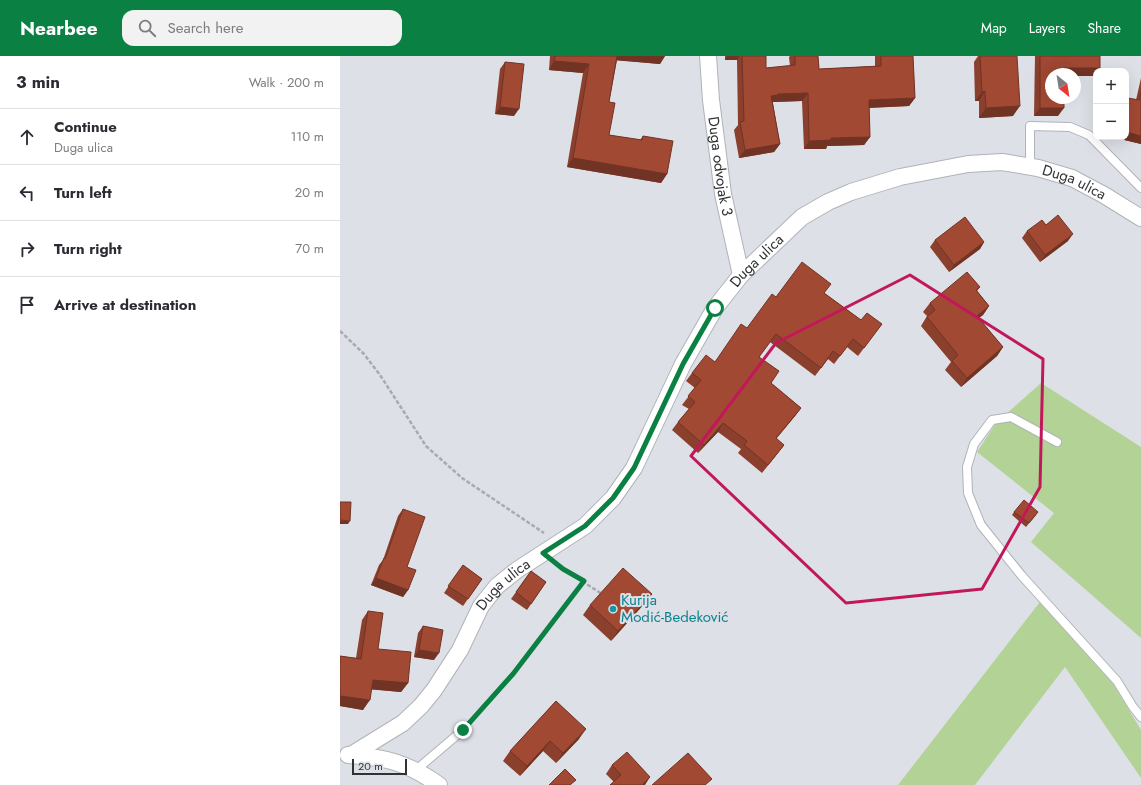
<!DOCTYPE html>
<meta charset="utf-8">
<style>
:root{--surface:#fff;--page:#f2f2f3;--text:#2b2b33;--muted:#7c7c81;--line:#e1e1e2;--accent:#0b8043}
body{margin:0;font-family:Jost,sans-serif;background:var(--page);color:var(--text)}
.controls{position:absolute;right:12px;top:12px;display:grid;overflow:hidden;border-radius:8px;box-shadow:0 4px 16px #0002}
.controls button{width:36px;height:36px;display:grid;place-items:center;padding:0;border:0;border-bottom:1px solid var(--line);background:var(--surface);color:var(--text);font:20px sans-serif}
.compass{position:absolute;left:705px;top:12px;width:36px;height:36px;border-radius:50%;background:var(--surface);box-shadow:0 4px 16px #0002;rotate:150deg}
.scale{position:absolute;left:12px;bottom:10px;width:55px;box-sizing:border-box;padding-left:4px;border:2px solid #303234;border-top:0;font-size:11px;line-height:14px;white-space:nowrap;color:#303234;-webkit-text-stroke:3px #dde0e6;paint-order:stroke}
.stop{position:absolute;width:12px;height:12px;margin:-9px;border:3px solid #0b8043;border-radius:50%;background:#fff}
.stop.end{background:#0b8043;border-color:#fff;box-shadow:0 1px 4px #0008}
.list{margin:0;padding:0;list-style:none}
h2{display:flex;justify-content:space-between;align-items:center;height:52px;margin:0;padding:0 16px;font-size:17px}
h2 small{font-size:13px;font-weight:400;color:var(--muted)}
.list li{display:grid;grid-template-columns:26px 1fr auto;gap:12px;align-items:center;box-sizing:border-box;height:56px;padding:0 16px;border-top:1px solid var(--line)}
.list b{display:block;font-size:15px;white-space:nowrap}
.list p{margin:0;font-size:13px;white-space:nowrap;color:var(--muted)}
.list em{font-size:13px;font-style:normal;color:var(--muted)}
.icon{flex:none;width:22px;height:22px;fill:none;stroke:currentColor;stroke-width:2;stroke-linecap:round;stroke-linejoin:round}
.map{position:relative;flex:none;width:801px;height:729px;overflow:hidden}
header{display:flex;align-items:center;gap:24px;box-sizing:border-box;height:56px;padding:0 20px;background:var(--accent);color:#fff}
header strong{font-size:19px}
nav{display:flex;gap:22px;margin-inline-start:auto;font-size:14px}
.search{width:280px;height:36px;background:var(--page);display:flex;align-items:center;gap:10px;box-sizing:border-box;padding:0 14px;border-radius:12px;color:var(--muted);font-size:15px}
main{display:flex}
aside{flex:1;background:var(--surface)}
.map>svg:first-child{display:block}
</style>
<header>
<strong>Nearbee</strong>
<div class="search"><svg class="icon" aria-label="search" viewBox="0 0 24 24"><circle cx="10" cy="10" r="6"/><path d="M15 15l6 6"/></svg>Search here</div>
<nav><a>Map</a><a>Layers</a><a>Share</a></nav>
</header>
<main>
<aside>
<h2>3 min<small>Walk · 200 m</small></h2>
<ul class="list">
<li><svg class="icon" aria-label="ahead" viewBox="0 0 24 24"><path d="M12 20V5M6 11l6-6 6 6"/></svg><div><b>Continue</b><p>Duga ulica</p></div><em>110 m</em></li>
<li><svg class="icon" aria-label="left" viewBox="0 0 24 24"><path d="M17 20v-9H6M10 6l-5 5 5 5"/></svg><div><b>Turn left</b></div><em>20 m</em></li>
<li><svg class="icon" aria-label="right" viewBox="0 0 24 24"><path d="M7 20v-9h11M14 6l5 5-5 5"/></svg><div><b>Turn right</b></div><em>70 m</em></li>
<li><svg class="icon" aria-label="arrive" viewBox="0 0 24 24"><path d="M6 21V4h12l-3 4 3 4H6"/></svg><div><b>Arrive at destination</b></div></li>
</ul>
</aside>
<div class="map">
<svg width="801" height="729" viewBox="0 0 801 729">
<rect width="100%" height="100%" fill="#dde0e6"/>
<g fill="#b2d395">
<path d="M701,327L801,391V582L691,486L714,457L637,396L656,367Z"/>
<path d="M703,542L772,626L801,674V722L725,611L635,729H558Z"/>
</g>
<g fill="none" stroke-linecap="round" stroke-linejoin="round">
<defs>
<g id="service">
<path d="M690,111V70L730,71L749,79L801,132"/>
<path d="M717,386L671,361L652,364L634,388L627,411L628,437L641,469L682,520L777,625L793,651L801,661"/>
<path d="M76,714L123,674"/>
</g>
<g id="minor">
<path id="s1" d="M368,0L371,44L383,138L401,219"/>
<path d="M8,699C46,701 68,707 99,729"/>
<path id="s2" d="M11,699L63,667L81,650L94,634L120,594L141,550L157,530L177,514L245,470L273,442L294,412L343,308L375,252L401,219L462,161L488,146L511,136L560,121L628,108L662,106L698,112L732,122L764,139L801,162"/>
</g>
</defs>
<use href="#service" stroke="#b0b3b9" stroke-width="10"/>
<use href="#minor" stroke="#b0b3b9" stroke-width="18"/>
<g stroke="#a8aaaf" stroke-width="2.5" stroke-dasharray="4 2" stroke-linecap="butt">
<path d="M0,275L24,298L40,319L86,390L122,422L204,477"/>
<path d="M217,509L262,538"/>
<path d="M132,665L173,619L244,525"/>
</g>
<use href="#service" stroke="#fff" stroke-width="8"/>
<use href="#minor" stroke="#fff" stroke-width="16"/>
</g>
<g fill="#8b3f2d">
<path d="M210,0H325L320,8L277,4L269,46V79L300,84L303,80L327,118L321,127L227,111L243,17L209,14Z"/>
<path d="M385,0H426V12L450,10L449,1L450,0H478L479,13L535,10V0H573L575,42L569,50L529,52L530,81L524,89L487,90L486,93H464L462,45L433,46V47L440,88L434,96L399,102L394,74L398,69L397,4H385Z"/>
<path d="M638,0H677L673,60L639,62V45H635L634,6Z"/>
<path d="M695,0H760V12L758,15H756L754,20H735V18H711L718,60H694Z"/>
<path d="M165,6L174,60L155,58L160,13Z"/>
<path d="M801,22V88L776,82V81H786V45L788,42L796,44Z"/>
<path d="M706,169L728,185L700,206L682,182L687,175Z"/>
<path d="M595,184L644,186L640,193L609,216L590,191Z"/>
<path d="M640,231L637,235L649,250L643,259L638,262L663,291L657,300L621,331L605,314L611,306L581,270L587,260L583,256L590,247Z"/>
<path d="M484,237L521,264L542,268L518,300L507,291L494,308L488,303L475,320L430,286L419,301L431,327L461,352L455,360L436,383L444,389L438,397L422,417L398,397L401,393L378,376L358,397L332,374L338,366L349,353L342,349L355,332L346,325L352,317L375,306L436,241Z"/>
<path d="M63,453L68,534L63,541L31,529L39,509L43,504L58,460Z"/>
<path d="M674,456L696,459L686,471L672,459Z"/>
<path d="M123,509L142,523L123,550L104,537Z"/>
<path d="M191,515L206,526L187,554L171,543Z"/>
<path d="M304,548L271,585L243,559L250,549Z"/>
<path d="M28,555L38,593L68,627L61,636L31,633L23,654L0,650V600L16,602L22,564Z"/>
<path d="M83,570L94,604L74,601L78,577Z"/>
<path d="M216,645L239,683L216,707L203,695L180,720L163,705L170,695Z"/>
<path d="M272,709L305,729L274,726L266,718Z"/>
</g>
<g fill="#713324">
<path d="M275,0H325L320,8L272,4Z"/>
<path d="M387,0H399L397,4H385Z"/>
<path d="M214,5L249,8L243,17L209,14Z"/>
<path d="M724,12H760L758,15H756V18L754,20H735V18H720Z"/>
<path d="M645,35L639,45H635L642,36Z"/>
<path d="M468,37L462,45L433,46L432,47L431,40L438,38Z"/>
<path d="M575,42L569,50L523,52L529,44Z"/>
<path d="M680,50L673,60L639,62L646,52Z"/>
<path d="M160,51L179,53L174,60L155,58Z"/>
<path d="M700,52H724L718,60H694Z"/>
<path d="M786,76L801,80V88L776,82V81H786Z"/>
<path d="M530,81L524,89L487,90L486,93H464L469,85L491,82Z"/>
<path d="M440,88L434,96L399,102L405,94Z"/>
<path d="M233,102L327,118L321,127L227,111Z"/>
<path d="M733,178L728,185L700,206L705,199Z"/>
<path d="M644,186L640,193L609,216L614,209Z"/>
<path d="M649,250L643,259L630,269L637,260Z"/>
<path d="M663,291L657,300L621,331L627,322Z"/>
<path d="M461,352L455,360L430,390L436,382Z"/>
<path d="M383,367L378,376L358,397L364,389Z"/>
<path d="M0,464L10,465L8,468H0Z"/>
<path d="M36,522L68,534L63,541L31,529Z"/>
<path d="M312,538L304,548L271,585L278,575Z"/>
<path d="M79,594L99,597L94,604L74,601Z"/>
<path d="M33,624L68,627L61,636L26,633Z"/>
<path d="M0,640L30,644L23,654L0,650Z"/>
<path d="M246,673L239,683L216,707L223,697Z"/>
<path d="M210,685L203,695L180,720L187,710Z"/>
<path d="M310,721L305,729H302Z"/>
</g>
<g fill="#a24934" stroke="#713324">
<path d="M215,0H277L269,46L275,47L269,79L302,84L303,80L333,85L327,118L233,102L249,8L214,5Z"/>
<path d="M402,0H426V12L455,9V0H478L479,13L541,10V0H573L575,42L529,44L530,81L491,82V84L469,85L468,37L438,38V39L431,40L440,88L405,94L400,66L404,65Z"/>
<path d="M640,0H677L680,50L646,52L645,35L642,36Z"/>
<path d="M700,0H760V12H724V18H711V42H724V52H700Z"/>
<path d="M165,6L184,8L179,53L160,51Z"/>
<path d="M801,36V80L786,76V52L788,42L799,44Z"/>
<path d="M718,159L733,178L705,199L687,175L702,164L706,169Z"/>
<path d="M625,161L644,186L614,209L595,184Z"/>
<path d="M462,206L491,228L484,237L521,264L527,257L542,268L524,292L513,283L500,300L493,295L481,312L436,278L419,301L439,315L431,327L461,352L436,382L444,389L428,409L404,389L407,385L383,367L364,389L338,366L355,346L348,340L361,324L352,317L366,299L375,306L401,268L407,272L432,238L436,241Z"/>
<path d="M627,216L640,231L636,234L649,250L637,260L663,291L627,322L612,305L618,299L587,261L595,254L590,247Z"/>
<path d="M684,444L698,456L689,467L674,456Z"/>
<path d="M0,446H11L10,465L0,464Z"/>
<path d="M63,453L85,461L67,511L76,514L68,534L36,522L44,502L45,503Z"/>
<path d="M123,509L142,523L128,543L108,530Z"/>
<path d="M283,512L312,538L278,575L250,549Z"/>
<path d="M191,515L206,526L191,548L176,536Z"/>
<path d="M28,555L43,557L38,593L71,596L68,627L33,624L30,644L0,640V600L21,603Z"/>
<path d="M83,570L103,574L99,597L79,594Z"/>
<path d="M216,645L246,673L223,697L210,685L187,710L170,695Z"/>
<path d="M287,696L310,721L302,729H270L281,719L272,709Z"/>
<path d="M348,697L372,723L365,729H312Z"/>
<path d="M225,713L236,724L230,729H209Z"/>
</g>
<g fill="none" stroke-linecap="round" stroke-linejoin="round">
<path stroke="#0b8043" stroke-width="5" d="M123,674L173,618L244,525L223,513L203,497L245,470L273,442L294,412L343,308L375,252"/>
</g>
<path fill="none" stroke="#c2185b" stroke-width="3" stroke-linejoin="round" d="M570,219L703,303L700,431L642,533L506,547L351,400L436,287Z"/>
<circle fill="#0f9aa8" stroke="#dde0e6" stroke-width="1.5" cx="273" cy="553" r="4"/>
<g text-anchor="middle" stroke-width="4" stroke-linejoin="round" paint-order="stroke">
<g font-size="15" fill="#303234" stroke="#dde0e6">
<text dy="5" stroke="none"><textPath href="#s1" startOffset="111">Duga odvojak 3</textPath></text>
<text dy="5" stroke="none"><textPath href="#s2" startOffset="1002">Duga ulica</textPath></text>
<text dy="5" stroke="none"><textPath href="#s2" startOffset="654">Duga ulica</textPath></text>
<text dy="5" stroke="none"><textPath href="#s2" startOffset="234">Duga ulica</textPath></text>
</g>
<g font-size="15" fill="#0d838f" stroke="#dde0e6" text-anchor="start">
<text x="281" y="549">Kurija<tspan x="281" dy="17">Modić-Bedeković</tspan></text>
</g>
</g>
</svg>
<div class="controls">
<button>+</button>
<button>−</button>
</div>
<svg class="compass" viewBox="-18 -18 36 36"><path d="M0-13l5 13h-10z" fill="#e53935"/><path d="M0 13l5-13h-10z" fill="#7c7c81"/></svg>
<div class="scale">20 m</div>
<div class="stop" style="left:375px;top:252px"></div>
<div class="stop end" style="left:123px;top:674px"></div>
</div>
</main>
